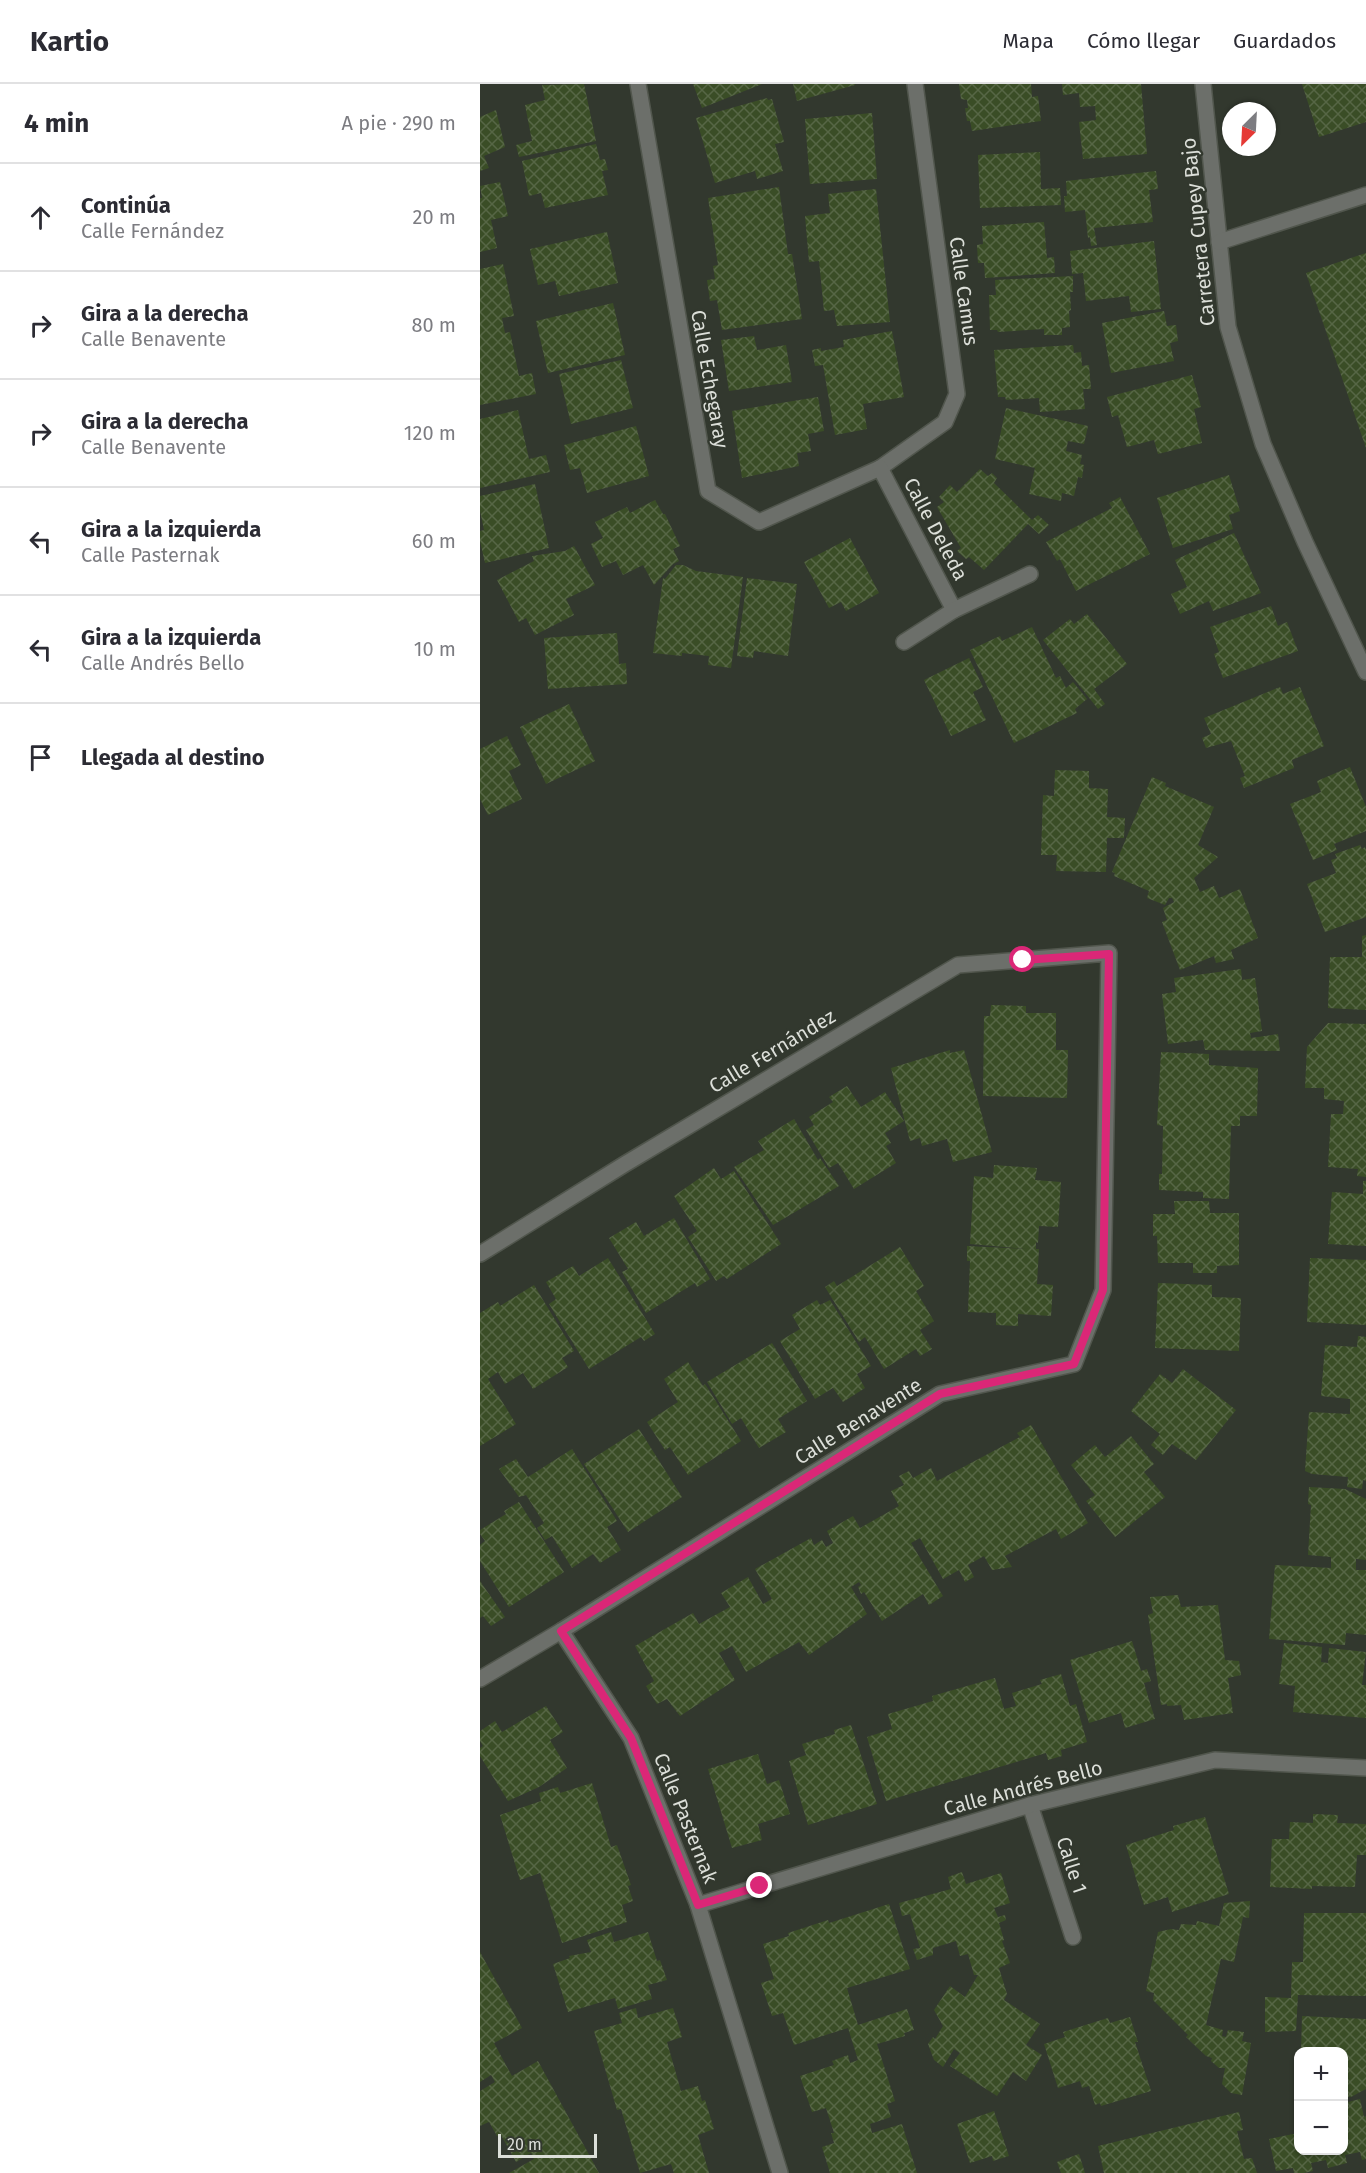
<!DOCTYPE html>
<html lang="es">
<meta charset="utf-8">
<style>
:root{--surface:#fff;--page:#f7f7f7;--text:#2b2b33;--muted:#7c7c81;--line:#e1e1e2}
body{margin:0;font-family:"Fira Sans",sans-serif;background:var(--page);color:var(--text)}
.controls{position:absolute;right:18px;bottom:18px;display:grid;overflow:hidden;border-radius:12px;box-shadow:0 2px 4px #0004}
.controls button{width:54px;height:54px;display:grid;place-items:center;padding:0;border:0;border-bottom:2px solid var(--line);background:var(--surface);color:var(--text);font:30px sans-serif}
.compass{position:absolute;left:742px;top:18px;width:54px;height:54px;border-radius:50%;background:var(--surface);box-shadow:0 2px 4px #0004;rotate:204deg}
.scale{position:absolute;left:18px;bottom:15px;width:99px;box-sizing:border-box;padding-left:6px;border:3px solid #dcdfd9;border-top:0;font-size:16px;line-height:21px;white-space:nowrap;color:#dcdfd9;-webkit-text-stroke:4px #32382e;paint-order:stroke}
.stop{position:absolute;width:18px;height:18px;margin:-14px;border:4px solid #db2777;border-radius:50%;background:#fff}
.stop.end{background:#db2777;border-color:#fff;box-shadow:0 2px 6px #0008}
.list{margin:0;padding:0;list-style:none}
h2{display:flex;justify-content:space-between;align-items:center;height:78px;margin:0;padding:0 24px;font-size:26px}
h2 small{font-size:20px;font-weight:400;color:var(--muted)}
.list li{display:grid;grid-template-columns:39px 1fr auto;gap:18px;align-items:center;box-sizing:border-box;height:108px;padding:0 24px;border-top:2px solid var(--line)}
.list b{display:block;font-size:22px;white-space:nowrap}
.list p{margin:0;font-size:20px;white-space:nowrap;color:var(--muted)}
.list em{font-size:20px;font-style:normal;color:var(--muted)}
.icon{flex:none;width:33px;height:33px;fill:none;stroke:currentColor;stroke-width:2;stroke-linecap:round;stroke-linejoin:round}
.map{position:relative;flex:none;width:886px;height:2089px;overflow:hidden}
header{display:flex;align-items:center;gap:36px;box-sizing:border-box;height:84px;padding:0 30px;background:var(--surface);border-bottom:2px solid var(--line)}
header strong{font-size:28px}
nav{display:flex;gap:33px;margin-inline-start:auto;font-size:21px}
main{display:flex}
aside{flex:1;background:var(--surface)}
.map>svg:first-child{display:block}
</style>
<header>
<strong>Kartio</strong>
<nav><a>Mapa</a><a>Cómo llegar</a><a>Guardados</a></nav>
</header>
<main>
<aside>
<h2>4 min<small>A pie · 290 m</small></h2>
<ul class="list">
<li><svg class="icon" aria-label="ahead" viewBox="0 0 24 24"><path d="M12 20V5M6 11l6-6 6 6"/></svg><div><b>Continúa</b><p>Calle Fernández</p></div><em>20 m</em></li>
<li><svg class="icon" aria-label="right" viewBox="0 0 24 24"><path d="M7 20v-9h11M14 6l5 5-5 5"/></svg><div><b>Gira a la derecha</b><p>Calle Benavente</p></div><em>80 m</em></li>
<li><svg class="icon" aria-label="right" viewBox="0 0 24 24"><path d="M7 20v-9h11M14 6l5 5-5 5"/></svg><div><b>Gira a la derecha</b><p>Calle Benavente</p></div><em>120 m</em></li>
<li><svg class="icon" aria-label="left" viewBox="0 0 24 24"><path d="M17 20v-9H6M10 6l-5 5 5 5"/></svg><div><b>Gira a la izquierda</b><p>Calle Pasternak</p></div><em>60 m</em></li>
<li><svg class="icon" aria-label="left" viewBox="0 0 24 24"><path d="M17 20v-9H6M10 6l-5 5 5 5"/></svg><div><b>Gira a la izquierda</b><p>Calle Andrés Bello</p></div><em>10 m</em></li>
<li><svg class="icon" aria-label="arrive" viewBox="0 0 24 24"><path d="M6 21V4h12l-3 4 3 4H6"/></svg><div><b>Llegada al destino</b></div></li>
</ul>
</aside>
<div class="map">
<svg width="886" height="2089" viewBox="0 0 886 2089">
<defs>
<pattern id="building-cross-hatch" width="8" height="8" patternUnits="userSpaceOnUse" patternTransform="scale(1.5)"><rect width="8" height="8" fill="#3a4d26"/><path d="M0 0l8 8M0 8l8-8" fill="none" stroke="#566645"/></pattern>
</defs>
<rect width="100%" height="100%" fill="#32382e"/>
<g fill="url(#building-cross-hatch)">
<path d="M104,0L116,57L39,73L36,61L52,57L45,21L65,16L62,1Z"/>
<path d="M213,0H282L222,24Z"/>
<path d="M313,0H375V1L317,17Z"/>
<path d="M479,0H551L552,13L558,12L561,37L492,47L490,37H487L485,24H488L487,16L481,15Z"/>
<path d="M582,0H661L667,70L603,75L599,38L616,36L615,22L600,23L599,9L583,11Z"/>
<path d="M822,0H886V38L839,53Z"/>
<path d="M287,14L288,16L292,15L304,58L295,60L303,87L277,95L275,87L235,99L216,34Z"/>
<path d="M16,26L25,63L4,72L9,84L0,87V33Z"/>
<path d="M392,29L397,95L330,100L325,35Z"/>
<path d="M116,60L120,76L125,75L128,86L122,87L128,111L65,124L61,109L49,112L42,77Z"/>
<path d="M560,68L561,105L580,104L581,121L500,124L498,71Z"/>
<path d="M676,87L678,105L669,106L673,138L614,144L617,161L611,162L610,153L608,154L605,126L585,128L584,112H587L586,97Z"/>
<path d="M20,98L28,132L11,136L17,164L0,168V114H2L0,102Z"/>
<path d="M299,103L308,170H312L322,235L242,246L237,216L230,217L227,196L235,195L233,182L238,181L228,114Z"/>
<path d="M396,105L410,238L357,242L354,226L344,227L339,177L329,178L325,132L350,129L348,110Z"/>
<path d="M564,138L567,174L574,173L575,189L505,194L504,179H498L497,161L503,160L502,142Z"/>
<path d="M127,148L138,199L79,212L75,197L58,201L50,165Z"/>
<path d="M674,157L681,225L651,228L649,212L606,217L603,189L592,190L590,167Z"/>
<path d="M886,169V364L826,189Z"/>
<path d="M23,180L34,232L22,234L25,249L30,248L39,292L52,289L56,310L0,321V185Z"/>
<path d="M593,192V208H590L591,226L589,227L590,243L582,244V251H564V245L518,248L517,246H510L509,211H516L515,196Z"/>
<path d="M133,219L145,271L68,289L56,237Z"/>
<path d="M684,227L687,242L696,241L698,257L690,259L694,277L631,289L622,239Z"/>
<path d="M412,247L424,313L383,320L387,345L355,351L343,281L335,282L332,266L341,264V267L364,263L363,256Z"/>
<path d="M274,252L277,266L306,261L312,298L249,307L241,256Z"/>
<path d="M593,261L594,269L601,268L602,282L609,281L611,305H603L605,325L560,328L559,314L526,316L525,313H518L514,266Z"/>
<path d="M141,276L153,324L91,340L79,290Z"/>
<path d="M712,291L721,323L714,325L722,359L678,370L674,356L647,363L638,331L632,333L627,313Z"/>
<path d="M338,313L344,347L328,350L331,367L317,369L319,382L262,394L252,327Z"/>
<path d="M526,324L608,342L604,360L588,357L586,367L602,371L600,380L604,381L602,394L598,393L594,412L582,409L581,417L549,410L555,384L515,375Z"/>
<path d="M38,326L49,375L66,371L70,388L0,404V335Z"/>
<path d="M156,342L169,392L107,409L100,384L90,386L84,361Z"/>
<path d="M500,385L508,392L512,389L517,394L514,399L552,436L558,431L569,441L559,450L548,440L504,486L489,473L486,475L477,467L481,464L457,423L464,418L459,413L470,401L477,408Z"/>
<path d="M749,391L760,427L749,431L753,445L693,464L677,414Z"/>
<path d="M55,400L69,464L5,479L0,457V447L4,446L0,427V412Z"/>
<path d="M640,413L670,470L596,507L580,475L577,477L566,458L632,424L629,419Z"/>
<path d="M175,416L183,430H185L200,462L193,465L199,477L193,480L174,501L163,481L143,491L136,477L122,483L111,460L123,454L115,438L147,423L150,429Z"/>
<path d="M754,449L781,509L733,527L729,517L700,530L691,510L707,503L695,476Z"/>
<path d="M370,454L399,509L366,527L361,518L349,524L324,478Z"/>
<path d="M94,462L115,501L86,515L94,531L55,551L46,534L39,538L17,496L54,477L52,472L85,467Z"/>
<path d="M196,481H203L216,487L263,493L251,584L228,581L229,572L202,569V572L173,569L183,494L185,495Z"/>
<path d="M267,494L317,500L308,572L274,567L273,574L257,572Z"/>
<path d="M791,522L798,542L807,538L818,567L743,594L734,570L739,568L730,543Z"/>
<path d="M607,530L647,580L614,605L625,620L618,625L563,556L590,535L594,540Z"/>
<path d="M552,543L576,594L580,592L586,604L593,598L607,615L595,625L597,629L534,659L490,566L520,552L522,557Z"/>
<path d="M137,549L139,580L146,579L147,600L68,605L64,554Z"/>
<path d="M489,574L503,603L493,608L506,636L471,652L444,596Z"/>
<path d="M800,603L803,610L820,603L844,662L812,676L814,684L764,704L760,694L765,692L751,657L726,664L722,654L731,650L724,634Z"/>
<path d="M89,620L115,677L66,700L40,643Z"/>
<path d="M27,652L41,681L29,687L42,715L8,731L0,715V665Z"/>
<path d="M870,683L886,723V747L854,760L857,766L833,776L810,720L841,708L837,697Z"/>
<path d="M575,686L609,687V704L628,705L627,733L645,734L644,754H627L626,788L576,787L577,771H561L563,711L574,712Z"/>
<path d="M672,693L686,699L685,702L734,723L718,761L738,773L714,794L720,808L734,802L739,814L760,805L778,854L751,866L754,875L736,879L734,872L700,886L682,838L687,836L683,824L694,818L692,814H689L685,821L667,814L669,807L634,792L635,789L632,788Z"/>
<path d="M880,761L882,765L885,763L886,766V833L845,848L827,800L856,789L851,776L857,774L855,770Z"/>
<path d="M886,851V926L848,924L850,873H882V852Z"/>
<path d="M761,885L762,896L775,894L782,947L770,949L771,954L798,950L800,967L725,966L723,956L688,960L682,910L696,908L694,894Z"/>
<path d="M511,921L546,922V929H576V966H588L587,1014L503,1012L504,932H510Z"/>
<path d="M848,939L886,940V1093L877,1092L878,1085L848,1083L851,1030H863L864,1017L844,1015V1004H825L827,963Z"/>
<path d="M470,966V969L484,966L512,1068L473,1078L467,1055L442,1062L440,1054L430,1057L411,984Z"/>
<path d="M681,968L729,970V981L778,984L777,1032H760V1042H751L749,1115L723,1114V1108L679,1106V1090H682L683,1042L677,1041Z"/>
<path d="M367,1002L381,1023L405,1008L424,1037L405,1049L411,1059L406,1062L416,1079L374,1105L358,1079L349,1084L326,1046L334,1041L329,1033L353,1018L349,1013Z"/>
<path d="M314,1035L338,1076L340,1074L359,1102L293,1141L254,1083L284,1066L278,1057Z"/>
<path d="M514,1081L557,1084L555,1096L581,1098L578,1143L559,1142L558,1159L556,1158V1165H559L557,1200L573,1201L571,1232L538,1230V1242L516,1241V1229L488,1228L490,1177H487V1162L547,1165L490,1160L494,1092L513,1094Z"/>
<path d="M234,1084L241,1095L254,1087L301,1160L247,1195L244,1192L236,1197L208,1153L217,1147L194,1112Z"/>
<path d="M883,1097H886V1162L848,1160L852,1108L883,1110Z"/>
<path d="M694,1117H729L730,1129H759V1181L737,1182V1189H713V1179H678L677,1152H673V1130H695Z"/>
<path d="M194,1134L230,1195L217,1203L215,1199L166,1229L142,1188L148,1185L129,1154L156,1138L164,1152Z"/>
<path d="M420,1163L444,1202L436,1207L454,1237L440,1246L452,1265L440,1272L436,1265L404,1285L385,1253L379,1258L345,1203L354,1197L357,1202Z"/>
<path d="M128,1174L175,1250L164,1257L161,1253L109,1285L69,1220L76,1215L66,1198L93,1182L99,1192Z"/>
<path d="M830,1174L886,1176V1241L827,1238Z"/>
<path d="M678,1199L732,1201V1213L761,1214L759,1267L675,1264Z"/>
<path d="M54,1201L94,1267L82,1274L88,1283L53,1305L43,1289L25,1300L18,1288L8,1295L36,1340L0,1362V1229L18,1218L20,1222Z"/>
<path d="M337,1216L340,1221L350,1216L391,1282L377,1290L385,1304L363,1318L353,1304L335,1315L300,1257L320,1245L312,1231Z"/>
<path d="M878,1252L886,1253V1397L883,1396L882,1405L867,1403L868,1393L832,1390L825,1387L829,1328L870,1330V1315L841,1312L845,1261L877,1263Z"/>
<path d="M292,1259L327,1317L298,1335L306,1348L279,1364L261,1334L252,1340L227,1298Z"/>
<path d="M208,1278L223,1302L225,1300L261,1357L208,1391L190,1363L185,1366L167,1338L198,1318L184,1295Z"/>
<path d="M703,1285L756,1326L716,1376L692,1360L683,1371L671,1361L680,1350L651,1327L680,1290L692,1299Z"/>
<path d="M551,1341L608,1439L581,1455L576,1445L525,1472L532,1483L512,1486L504,1472L488,1481L494,1493L485,1498L479,1486L463,1495L440,1454L431,1459L463,1512L449,1521L443,1510L402,1537L384,1508L381,1510L378,1503L381,1501L379,1498L371,1503L387,1530L329,1571L319,1558L266,1588L252,1562L239,1569L255,1596L200,1632L187,1615L177,1620L166,1602L174,1597L155,1562L213,1529L219,1540L250,1523L241,1509L268,1493L283,1520L292,1515L275,1485L331,1454L334,1461L342,1456L346,1463L353,1459L347,1447L373,1432L380,1444L419,1422L411,1407L424,1401L419,1392L429,1387L433,1394L451,1384L457,1397L540,1353L537,1349Z"/>
<path d="M159,1345L202,1413L148,1448L104,1380Z"/>
<path d="M651,1352L674,1380L664,1388L685,1413L635,1453L606,1417L615,1411L591,1381L615,1361L625,1373Z"/>
<path d="M92,1365L137,1437L127,1443L141,1466L120,1479L113,1470L92,1484L72,1452L65,1456L57,1444L64,1439L46,1411L39,1413L19,1385L36,1375L48,1393Z"/>
<path d="M829,1403L865,1405L886,1415V1476L876,1475V1486H886V1551L866,1549L865,1561L789,1555L795,1481L851,1484V1473L828,1471L831,1421L828,1420Z"/>
<path d="M39,1418L84,1488L29,1523L0,1477V1461L5,1457L0,1450V1446L26,1430L24,1427Z"/>
<path d="M0,1497L25,1533L11,1542L3,1532L0,1534Z"/>
<path d="M698,1511L701,1523L738,1521L745,1576L759,1577L761,1591L748,1594L753,1629L704,1636L701,1621L687,1622V1620L681,1621L668,1531L673,1529L670,1513Z"/>
<path d="M652,1557L661,1587L667,1585L671,1597L664,1599L675,1635L645,1644L641,1629L609,1639L590,1576Z"/>
<path d="M804,1559L842,1563L841,1578L848,1579L849,1564L886,1568L882,1601H886V1634L813,1628L815,1602L799,1600Z"/>
<path d="M581,1590L590,1622L596,1620L607,1658L581,1666L582,1672L568,1676L566,1669L406,1717L387,1653L412,1645L408,1630L453,1617L452,1612L515,1594L524,1625L536,1622L532,1609L562,1600L560,1596Z"/>
<path d="M66,1622L83,1648L70,1656L87,1684L59,1703L28,1717L0,1672V1664L3,1662L0,1657V1647L15,1637L22,1648Z"/>
<path d="M371,1641L397,1720L328,1741L309,1677L326,1671L322,1660L355,1650L354,1646Z"/>
<path d="M278,1670L287,1700L299,1696L310,1730L278,1740L282,1756L252,1764L228,1685Z"/>
<path d="M112,1699L131,1763L137,1761L151,1801L148,1802L153,1817L142,1821L147,1838L82,1859L60,1789L40,1796L20,1731L61,1717L59,1709L78,1703L80,1709Z"/>
<path d="M833,1730L858,1731L857,1739L886,1740V1771H877L875,1803L832,1802V1805L790,1803L792,1755H809L810,1738L833,1739Z"/>
<path d="M725,1733L749,1810L692,1828L688,1813L664,1821L646,1761L694,1746L693,1742Z"/>
<path d="M482,1788L486,1800L521,1789L530,1819L514,1824L518,1833L525,1831L526,1836L519,1839L524,1856L522,1857L530,1879L519,1884L527,1910L524,1916L560,1940L546,1961L562,1971L546,1997L533,1988L517,2012L470,1982L480,1969L474,1965L463,1983L454,1976L448,1960L453,1953L455,1955L463,1942L454,1926L470,1902L485,1913L498,1891H494L488,1870L480,1872L476,1857L453,1864V1871L437,1876L433,1865L440,1864L430,1830L422,1832L419,1819L471,1805L468,1793Z"/>
<path d="M770,1817L769,1834L763,1833L754,1878L741,1875L726,1941L743,1946L742,1952L746,1953L748,1946L764,1948L762,1957L771,1959L762,2011L751,2009L742,2000L745,1984H739L731,1977L732,1974L726,1972L706,1953L708,1951L673,1916L674,1909L666,1907L678,1848L691,1845L699,1846L701,1840L716,1841L717,1837L739,1842L744,1819Z"/>
<path d="M409,1820L430,1885L367,1904L378,1941L427,1925L434,1946L424,1949L425,1952L397,1960L415,2017L407,2020L411,2033L390,2040L392,2049L422,2040L437,2089H350L342,2063L354,2059L351,2049H354L346,2024L332,2028L320,1992L354,1981L352,1977L368,1971L370,1979L378,1976L368,1944L314,1961L303,1929L292,1932L281,1899L294,1895L283,1860L309,1852L308,1849L348,1836L349,1839Z"/>
<path d="M824,1829H886V1912L818,1911L816,1947L785,1948V1913L811,1914L812,1878H823Z"/>
<path d="M131,1848L134,1858L168,1848L177,1877L180,1876L187,1896L168,1901L172,1915L138,1925L135,1914L88,1928L73,1880L90,1874L89,1872L111,1868L107,1856Z"/>
<path d="M0,1868L42,1944L14,1959L27,1983L32,1992L58,1977L119,2089H29L54,2075L51,2069L36,2078L21,2051L17,2052L9,2038L0,2042V2007L15,1998L11,1991L0,1998Z"/>
<path d="M156,1924L158,1934L193,1924L202,1953L187,1958L201,2007L218,2002L222,2017L225,2016L234,2045L218,2051L229,2089H194L191,2080L160,2089L141,2025L137,2026L114,1947L142,1939L139,1929Z"/>
<path d="M822,1932L886,1935V2005L871,2013H864V1968H821Z"/>
<path d="M650,1933L658,1958H655L671,2007L621,2022L620,2019L615,2021L609,2002L602,2004L600,1997L578,2004L564,1960L585,1953L583,1948L628,1934L630,1939Z"/>
<path d="M880,2015L884,2033L886,2032V2075L882,2076L880,2068L865,2071L867,2079L848,2084L846,2076L831,2079L833,2087L824,2089H814L813,2084L796,2087L789,2055L818,2049V2066H864V2019Z"/>
<path d="M514,2027L529,2072L513,2077L512,2072L490,2079L477,2040Z"/>
<path d="M759,2028L763,2046L757,2047L764,2075L772,2074L777,2089H624L618,2062Z"/>
<path d="M599,2070L605,2089H581L577,2078Z"/>
</g>
<g fill="none" stroke-linecap="round" stroke-linejoin="round">
<defs>
<g id="minor">
<path d="M158,0L228,407L279,438L400,384L465,338L477,310L435,0"/>
<path d="M723,0L748,243L783,360L825,458L886,588"/>
<path d="M739,158L886,111"/>
<path d="M400,384L474,526"/>
<path d="M424,558L474,526L550,490"/>
<path d="M0,1170L145,1080L478,881L629,869L623,1206L594,1280L460,1310L81,1547L0,1595"/>
<path d="M81,1547L151,1654L218,1821L300,2089"/>
<path d="M550,1721L593,1853"/>
<path d="M218,1821L550,1721L735,1676L886,1684"/>
</g>
</defs>
<use href="#minor" stroke="#51564d" stroke-width="18"/>
<use href="#minor" stroke="#6c6f6a" stroke-width="15"/>
</g>
<g fill="none" stroke-linecap="round" stroke-linejoin="round">
<path stroke="#db2777" stroke-width="8" d="M280,1802L218,1821L151,1654L81,1547L460,1310L594,1280L623,1206L629,870L543,876"/>
</g>
<g text-anchor="middle" stroke-width="4.5" stroke-linejoin="round" paint-order="stroke">
<g font-size="20" fill="#dcdfd9" stroke="#32382e">
<text transform="translate(718 148) rotate(-96)" y="7">Carretera Cupey Bajo</text>
<text transform="translate(484 207) rotate(82)" y="7">Calle Camus</text>
<text transform="translate(230 295) rotate(80)" y="7">Calle Echegaray</text>
<text transform="translate(456 445) rotate(62)" y="7">Calle Deleda</text>
<text transform="translate(292 967) rotate(-31)" y="7">Calle Fernández</text>
<text transform="translate(378 1337) rotate(-32)" y="7">Calle Benavente</text>
<text transform="translate(543 1704) rotate(-15)" y="7">Calle Andrés Bello</text>
<text transform="translate(206 1734) rotate(68)" y="7">Calle Pasternak</text>
<text transform="translate(592 1781) rotate(72)" y="7">Calle 1</text>
</g>
</g>
</svg>
<div class="controls">
<button>+</button>
<button>−</button>
</div>
<svg class="compass" viewBox="-18 -18 36 36"><path d="M0-13l5 13h-10z" fill="#e53935"/><path d="M0 13l5-13h-10z" fill="#7c7c81"/></svg>
<div class="scale">20 m</div>
<div class="stop" style="left:543px;top:876px"></div>
<div class="stop end" style="left:280px;top:1802px"></div>
</div>
</main>
